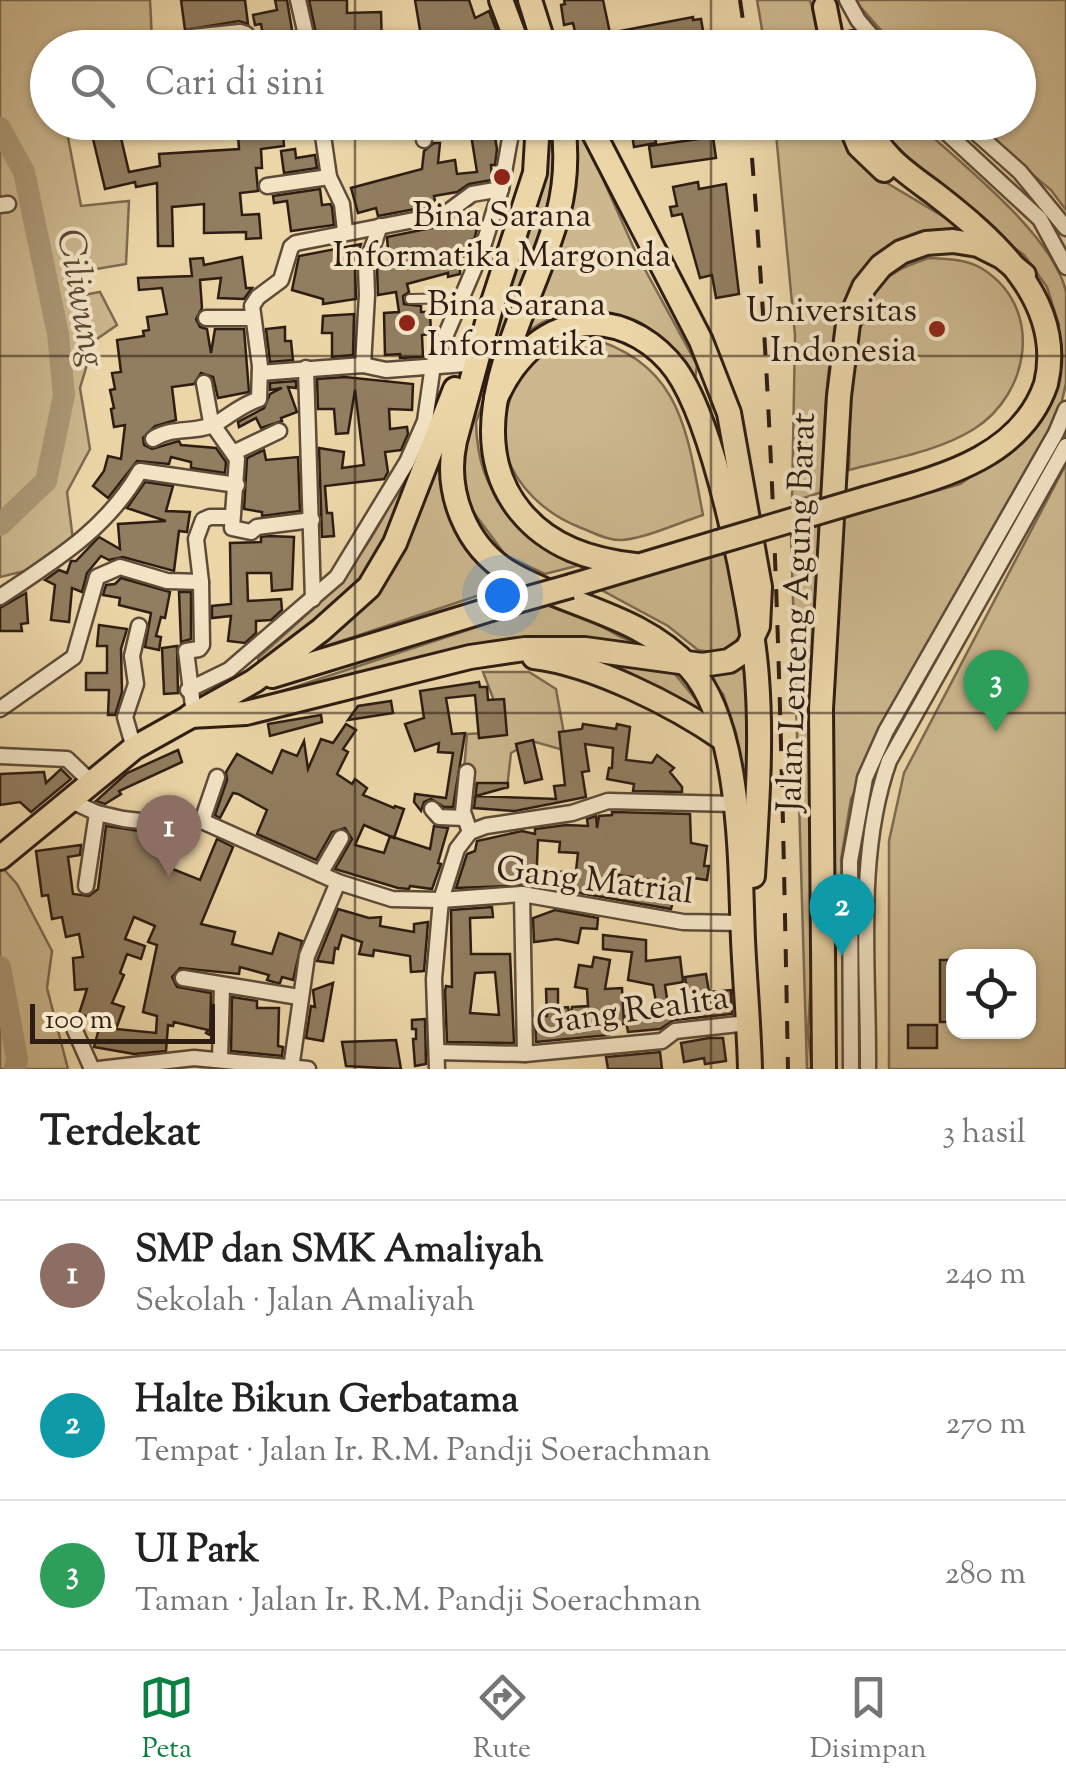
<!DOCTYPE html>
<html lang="id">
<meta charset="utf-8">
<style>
:root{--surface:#fff;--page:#f6f6f6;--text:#222;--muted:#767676;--line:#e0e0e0;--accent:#0b8043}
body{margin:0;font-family:"Sorts Mill Goudy",serif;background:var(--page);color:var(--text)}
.controls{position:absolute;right:30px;bottom:30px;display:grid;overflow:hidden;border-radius:20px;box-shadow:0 2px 8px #0004}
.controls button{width:90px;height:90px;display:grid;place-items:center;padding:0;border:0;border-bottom:2px solid var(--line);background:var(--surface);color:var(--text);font:50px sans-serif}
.scale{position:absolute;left:30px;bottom:25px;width:185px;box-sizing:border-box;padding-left:10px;border:5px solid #2e1d12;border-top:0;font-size:28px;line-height:35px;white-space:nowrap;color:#2e1d12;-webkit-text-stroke:8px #f3e4c6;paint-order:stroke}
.you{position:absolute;left:502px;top:595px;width:35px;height:35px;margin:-25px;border:8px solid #fff;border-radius:50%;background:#1a73e8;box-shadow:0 0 0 15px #1a73e833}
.badge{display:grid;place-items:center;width:65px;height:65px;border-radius:50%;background:var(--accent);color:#fff;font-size:32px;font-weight:700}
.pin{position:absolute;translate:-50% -82px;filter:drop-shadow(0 2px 5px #0008)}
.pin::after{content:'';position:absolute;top:52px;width:35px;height:30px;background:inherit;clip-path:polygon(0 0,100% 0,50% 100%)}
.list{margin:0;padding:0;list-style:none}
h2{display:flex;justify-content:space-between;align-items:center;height:130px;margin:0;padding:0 40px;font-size:42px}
h2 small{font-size:32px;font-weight:400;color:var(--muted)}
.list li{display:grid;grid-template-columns:65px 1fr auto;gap:30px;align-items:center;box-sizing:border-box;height:150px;padding:0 40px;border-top:2px solid var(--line)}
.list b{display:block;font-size:38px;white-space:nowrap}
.list p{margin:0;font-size:32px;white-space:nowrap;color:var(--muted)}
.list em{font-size:32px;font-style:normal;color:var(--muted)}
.icon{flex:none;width:55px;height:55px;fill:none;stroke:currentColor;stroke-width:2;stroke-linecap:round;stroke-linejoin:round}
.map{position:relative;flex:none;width:1066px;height:1069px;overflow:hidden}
.search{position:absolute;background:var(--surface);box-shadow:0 2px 8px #0004;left:30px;right:30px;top:30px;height:110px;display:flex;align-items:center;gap:25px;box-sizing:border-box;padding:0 35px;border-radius:55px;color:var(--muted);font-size:38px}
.sheet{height:580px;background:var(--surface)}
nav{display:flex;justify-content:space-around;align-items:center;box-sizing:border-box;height:140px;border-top:2px solid var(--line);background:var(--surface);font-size:28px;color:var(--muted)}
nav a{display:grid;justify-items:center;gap:5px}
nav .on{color:var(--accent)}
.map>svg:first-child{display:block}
</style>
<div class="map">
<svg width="1066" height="1069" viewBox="0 0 1066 1069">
<rect width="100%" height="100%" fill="#ecd6a8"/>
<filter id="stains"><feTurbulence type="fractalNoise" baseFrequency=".002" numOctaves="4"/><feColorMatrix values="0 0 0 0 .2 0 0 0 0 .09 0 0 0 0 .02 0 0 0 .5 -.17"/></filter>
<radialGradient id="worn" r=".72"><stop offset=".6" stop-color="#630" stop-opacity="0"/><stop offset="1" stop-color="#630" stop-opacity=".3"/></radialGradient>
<g fill="#ccb78e" stroke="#7d6a50" stroke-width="2.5" fill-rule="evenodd">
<path d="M0,0H150L152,40L159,47L48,48V122L82,123L66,127L81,206L129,201L126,264L67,274L72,297L100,292L117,325L94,341L80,388L90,449L67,492L73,540L54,564L0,577Z"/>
<path d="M757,0H810L823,47H765Z"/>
<path d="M854,0H1066V210L1051,190L972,123L1018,122V48L896,47Z"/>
<path d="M549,123H556L560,173L546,227L476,422C478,507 522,524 588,563L545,574L506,556L466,502L459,465L542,140Z"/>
<path d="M567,123H578L636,253L697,365L695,380C666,333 636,308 579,313C552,315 536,323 517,342L553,243Z"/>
<path d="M775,123H842L882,180L986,242C967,243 899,242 887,249C817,292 827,420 822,492L792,502L795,335Z"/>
<path d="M870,123H917C960,163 1054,235 1066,292V383L1061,405L1044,448L887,726L851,799L841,859L843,915L832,917V521L960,484L1010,450L1056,368L1059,325L1047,287L1024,255L904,167Z"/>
<path d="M929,258C946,259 966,259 981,268C1044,306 1031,393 974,429C937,452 891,459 849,470C851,420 844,320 881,283C895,270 911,264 929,258Z"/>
<path d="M584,336C682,363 686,428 703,515C678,523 649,537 623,540C608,541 592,532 579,527C546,514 516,487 506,453C496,419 521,354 554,339C562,336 575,337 584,336Z"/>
<path d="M446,381L451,383L392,532L344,605L260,669L258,658C283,636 309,614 332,590C384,534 416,451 446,381Z"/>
<path d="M1066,420V435L1061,445L880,771L865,832L862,910H857C856,854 861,811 878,758Z"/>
<path d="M439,455C440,511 462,554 507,586L308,652L333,631Z"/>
<path d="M1066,464V1069H889V841L904,773ZM954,956H1028V1032H954Z"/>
<path d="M819,525L810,750L814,926L808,1032L812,1069H807L791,533Z"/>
<path d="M727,548L741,634L732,646L716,653L698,650L668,626L596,587Z"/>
<path d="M556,601L621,637L655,650L587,642L237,706Z"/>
<path d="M564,653L674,673L712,719Z"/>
<path d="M744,662L751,724L750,860L736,733L723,694L699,670Z"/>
<path d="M483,672H529L556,689L567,751L532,741L511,753L507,788L463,783L467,734L506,732Z"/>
<path d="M0,865L17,884L52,951L47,988L68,1069H0Z"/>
</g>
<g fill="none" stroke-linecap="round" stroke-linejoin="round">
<g stroke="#ab9775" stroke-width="22">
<path d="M0,128L24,172L58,334L64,395L46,481L0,525"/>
<path d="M0,967L17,1058L15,1069"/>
</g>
</g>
<g fill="#917d60" stroke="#2e1d12" stroke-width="2.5" fill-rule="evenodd">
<path d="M181,0H245L248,24L239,21L185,30Z"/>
<path d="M275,0H287L295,48H265L261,24L255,25L253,15L277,10Z"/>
<path d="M309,0H347V13L381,12L382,48H319Z"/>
<path d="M415,0H469L475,18L489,11L497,32L475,38L467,48H423Z"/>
<path d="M564,0H603L610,33L693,17V20L701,19L706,48H587L585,34L576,36L573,23L564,25L561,5L565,4Z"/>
<path d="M89,122H111L116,139L121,138L129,172L160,166L159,154L239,149L237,122H282L284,146L261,149L262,168H256L258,191L240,193L242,215L259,214L261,238L246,239V232L204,233V204L172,207L173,246H158L157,183L136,187L135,182L105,189Z"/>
<path d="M469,122H501L500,136L495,137L497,149L495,165H491L492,180L469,184L457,192L434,196L436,205L378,216L376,208L358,213L351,188L422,169L424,151L434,143H440L438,163L455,160L457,174L477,172Z"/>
<path d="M630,122H653L656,143L634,147Z"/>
<path d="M713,137L716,158L652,167L649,146Z"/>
<path d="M295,149L296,158L315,155L317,168L284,173L281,151Z"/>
<path d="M698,182L699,189L726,184L739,294L716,298L712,275L700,278L682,214L672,216L670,207L677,206L673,187Z"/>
<path d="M320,189L322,205L330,204L332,207L334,225L291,231L287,201L274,203L273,196Z"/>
<path d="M480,218L474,240H470L468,256L460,257V274L448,277V273L407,284L409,292L403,296L404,304L421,306V312H430L431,334L422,335L423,357L400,358V354L385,355L384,313L399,312L396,292L378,295L377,267L389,263L387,237Z"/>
<path d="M361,244L355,265L356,299L323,304V299L292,290L299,256Z"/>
<path d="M242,257L246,288H252L244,299L218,298L221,278L200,280L202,308L196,319L200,327L207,329L211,353L215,329H244L249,392L218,398L213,377L201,373L194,384L172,387L176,420L155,426L143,438L144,445L152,449L179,441L181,445L216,448L226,462L225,473L191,468V462L171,457L169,464L137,461L108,498L93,486L104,471L108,456L121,459L125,425L114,427L111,409L114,408L110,390L115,389L112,373L121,372L117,340L144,336L143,331L149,330L147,317L167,314L162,288L139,290L138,278L192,276L190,259L203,258L204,265Z"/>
<path d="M354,314L353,355L332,357V333H322L323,316Z"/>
<path d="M285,327V341H291L293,360L270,362L266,329Z"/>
<path d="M345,377L413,384L412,410L389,409L390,429L407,427L408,434L401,450L385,452L388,472L384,479L325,486L327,513H332L334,536L322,537L319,448L344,452L342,468L364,465L355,390L348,433L336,434L334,409H318L317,379Z"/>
<path d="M296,381V388L288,387L297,412L281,418L282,421L261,428L256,418L239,427L238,422L264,408L270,394L282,388L270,390V383Z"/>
<path d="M264,450L266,460L298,457L300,511L262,516V512L244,509L247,458Z"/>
<path d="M145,482L173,486L166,511L190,512L187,532L179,531L174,571L123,557L109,560L101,556L87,573L82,592L72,588L69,622L51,620L55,585L45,580L59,570L67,573L71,561H76L99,537L120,549L118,524L166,521L127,508Z"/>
<path d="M268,536L294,537L292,589L272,591L271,573H247L248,601L281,599L282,610L271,620L256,621V633L245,643L228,641L231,616L212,618V606L231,604L230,543L261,542V537Z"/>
<path d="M121,578L170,592L165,618L161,617L156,636L161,637L159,650L145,647L151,613L119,605L120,598L103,595L106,585L115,584Z"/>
<path d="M179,592H191V639L181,642Z"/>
<path d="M26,593L28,623L21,624L22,631H0V608Z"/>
<path d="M99,625L127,629L121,649L122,692L115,715H108L109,690H86V673H107V646H97Z"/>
<path d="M177,646L178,693L164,694L162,648Z"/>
<path d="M479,682L480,687H487L488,700L504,699L507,735L479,738L475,695L446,698L452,734L465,733L453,807H444L431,799L424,802L421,811L414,802L415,794L446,798L453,753L438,752L439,743L415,751L405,724L424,718L420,691Z"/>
<path d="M391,701L393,713L348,720L358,706Z"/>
<path d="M321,715L322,722L270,736L268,724Z"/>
<path d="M346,724L356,730L343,749L348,752L337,774L352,784L355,779L367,788L363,795L394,808L395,806L404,809L394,838L364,825L355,845L384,853L390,836L430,849L434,826L448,828L438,863L441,864L432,889L410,886L409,889L398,888L335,869L352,839L345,828L332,832L316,860L257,834L267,810L238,794L233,793L220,818L215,815L227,780L226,772L237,754L272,773L282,750L297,756L304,741L308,769L321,739L333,743Z"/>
<path d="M583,724L616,729L617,724L630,727L626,760L652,763L657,755L674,768L670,772L682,787V792L633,791L634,784L607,779L609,768H612L613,748L585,744L589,771L582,772L586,797L515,811L474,808L477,783H508V787L476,796L556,799L554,786L565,785L559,732L582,729Z"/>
<path d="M533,740L542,779L525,783L516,744Z"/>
<path d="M178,750L182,762L119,791L121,794L105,804L96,801L127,773Z"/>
<path d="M61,769L71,779L31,812L20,802L0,805V774L44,772L46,783Z"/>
<path d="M612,812L690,814L691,843L707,846L704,866H709L707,880L693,878L692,886L618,875L616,884L673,901L671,909L556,889V872L576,871L578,853L559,852L560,842L538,840L536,885L456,888L467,854L475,851L477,841L522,831L535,834V829L566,825L588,826L587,819L596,816L597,828L599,816L612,815Z"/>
<path d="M106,826L160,834L173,839L165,866L200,880L217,839L233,847L201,924L235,932L232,944L272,954L279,933L302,941L293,980L282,977L280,983H277L267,980L269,975L240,967L239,974L180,968L172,977L177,987L211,993L210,1035L206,1033L208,1030L174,1022L173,1026L168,1025L166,1051L134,1054L94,1047L101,1021L79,1014L87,989L75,990L73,958L83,957L79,934L66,937L62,917L52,919L48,895L42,896L36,851L81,845L80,855L68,857L73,894L89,896L98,889ZM134,917L155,926L148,942L157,945L143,1012L157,1016L156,1033L116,1029L124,1007L112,1003L124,975L120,973L127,954L141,959L145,946L125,939Z"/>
<path d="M492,907L493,917L470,918L471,954H510L514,1043L447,1042L445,991L446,986L452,987L451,910ZM495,972L499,1015L470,1013L475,973Z"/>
<path d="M338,909L369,918L381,917L380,926L414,932V924L428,922L424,971L411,972L410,956L374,950L373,956L359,954L362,942L342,935L338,949L335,948L333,963L317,961Z"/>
<path d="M555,910L598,918L597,929L581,928L578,943L557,939L534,942L533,918Z"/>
<path d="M603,935L646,940V961L680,957L683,982L665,985L668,1005L689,1002L685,977L706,974L709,992L731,990L732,1014L674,1020L660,1029L628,1032L625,1016L658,1013L653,985L628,980L632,952L603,949Z"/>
<path d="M594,957L610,960L605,989L622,988L624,1024L607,1026L609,1035L536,1042L535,1016H547L546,989H558V1008L568,1007L570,1017L572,1007L588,1006L587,989L575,987L579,965L592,967Z"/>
<rect x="940" y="960" width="14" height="62"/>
<path d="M333,983L323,1041L306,1038L311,1006L315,1007L313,990Z"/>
<path d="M232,997L257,1001V1008H279L278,1046L283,1047L282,1056L231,1051Z"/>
<path d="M425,1019L426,1064L415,1066L413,1039H416V1029H412V1020Z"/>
<rect x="908" y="1025" width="29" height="23"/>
<path d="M709,1038H723L726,1061L705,1064L704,1058L684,1062L681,1043Z"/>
<path d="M396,1040L401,1069L346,1066L342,1042Z"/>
<path d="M660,1052L662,1069H608L606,1057Z"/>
</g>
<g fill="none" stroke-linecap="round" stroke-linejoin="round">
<defs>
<path id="service" d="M410,299L460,298"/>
<g id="minor">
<path d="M298,0L309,48"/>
<path d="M847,0L858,20L882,48"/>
<path d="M192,37L240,32L246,34L250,48"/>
<path d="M479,48L515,38"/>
<path d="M321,122L329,177L342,204L345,231"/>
<path d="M423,122L424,140"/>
<path d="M935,122L1040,219L1066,267"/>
<path d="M964,122L1020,172L1066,228"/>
<path d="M267,186L329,177"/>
<path d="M0,205L8,204"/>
<path d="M206,318H252"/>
<path d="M363,365L367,295L366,265L380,226"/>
<path d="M306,368L313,599"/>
<path d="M260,373L363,365L386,370L465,364"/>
<path d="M204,383L211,422L237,459L232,528L251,532L257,527L312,520"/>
<path d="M153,439C171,426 197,434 217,423C232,414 241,405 259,399L260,366L252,306L258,297L281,280L291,247L296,243L445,214L472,194L501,189"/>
<path d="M235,452L279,431"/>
<path d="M0,597C55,560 106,530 140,471L237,485"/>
<path d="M188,690L229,670L337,577L407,462L425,421L433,365L482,250L501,189L513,122"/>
<path d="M0,709L74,657L97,577L120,567L167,581L201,582"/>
<path d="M194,714L186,651L199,649L202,645L201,582L196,539L203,520L210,517H231"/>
<path d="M134,748L125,717L136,684L132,656L139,626"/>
<path d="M0,756L67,759L91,782"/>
<path d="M467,772L463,812L470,832"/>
<path d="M69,800L97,813L123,819L157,823L202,821L338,882L392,899L441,900L522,894L683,922L743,923"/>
<path d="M432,809L439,817L465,818"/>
<path d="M202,821L217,777"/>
<path d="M320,874L341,838"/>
<path d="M86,886L97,813"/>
<path d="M522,894L525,1054"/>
<path d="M183,978L299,997"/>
<path d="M73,1026L92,1069"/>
<path d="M437,1052L525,1054L662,1041L675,1031L748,1023"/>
<path d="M220,1059L222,987"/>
<path d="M99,1069L194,1058L308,1069"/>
<path d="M291,1069L307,956L338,882"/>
<path d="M437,1069L434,979L441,900L457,849L470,832L486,826L572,813L608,801L734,804"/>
<path d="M851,1069L850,861L865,778L886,731L1056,433L1066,409"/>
<path d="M868,1069C869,968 855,856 889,761L1066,446"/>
</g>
<g id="primary">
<path d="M501,0L519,48"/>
<path d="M530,0L545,48"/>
<path d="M825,7L833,48"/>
<path d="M853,48V43"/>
<path d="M538,122L535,173L491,308L455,441C444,491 465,546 510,573C568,607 640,614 690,668C742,726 740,865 743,940C745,983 749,1026 750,1069"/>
<path d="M563,122C567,153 566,184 558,214C535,304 450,425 520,511C549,547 591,560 635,565"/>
<path d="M849,122L859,146L884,170"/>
<path d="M867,122C880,156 907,173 934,193C992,238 1066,300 1046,384C1020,460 936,478 867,498"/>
<path d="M496,398C514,358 546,324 593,324C626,324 657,344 676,370C716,427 752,606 757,678C762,744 757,810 753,876"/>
<path d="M571,586L718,542"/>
<path d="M534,657C593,664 674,705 723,739"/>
<path d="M272,676L514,602"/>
<path d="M190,716L246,713L470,657L525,649H585L702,665L729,661L747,649L758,626L760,587L729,413L701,341L588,122"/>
<path d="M0,858L134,748L254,681L321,630L369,587L395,543L455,389"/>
<path d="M824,1069L821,709L839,396L848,324L864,287L881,266L901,252L926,243L953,241L978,245L1002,257L1024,275"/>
</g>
</defs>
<use href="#service" stroke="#5e4b38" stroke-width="12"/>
<use href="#minor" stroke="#5e4b38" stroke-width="19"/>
<use href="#primary" stroke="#2e1d12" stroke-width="28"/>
<use href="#service" stroke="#f3e4c6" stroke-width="8"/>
<use href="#minor" stroke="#f3e4c6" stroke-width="14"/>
<use href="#primary" stroke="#ecd6a8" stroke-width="22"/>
<g stroke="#2e1d12" stroke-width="4" stroke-dasharray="18 18" stroke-linecap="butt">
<path d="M740,0L747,48"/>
<path d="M749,122C776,437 782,754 788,1069"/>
</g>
<defs>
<g id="primary-bridge">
<path d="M718,542L867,498"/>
<path d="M514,602L571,586"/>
</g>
</defs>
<use href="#primary-bridge" stroke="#2e1d12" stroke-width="28" stroke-linecap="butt"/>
<use href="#primary-bridge" stroke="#ecd6a8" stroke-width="22"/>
</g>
<path fill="none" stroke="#2e1d12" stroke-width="2.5" stroke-opacity="0.55" d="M355,0V48M711,0V48M355,122V1069M711,122V1069M0,356H1066M0,713H1066"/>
<g fill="#8f2418" stroke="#f3e4c6" stroke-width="4">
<circle cx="502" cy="177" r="10"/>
<circle cx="407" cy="323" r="10"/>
<circle cx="937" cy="329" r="10"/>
</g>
<g text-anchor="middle" stroke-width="8" stroke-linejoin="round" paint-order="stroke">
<g font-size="35" fill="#2e1d12" stroke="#f3e4c6">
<text x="502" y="226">Bina Sarana<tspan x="502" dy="40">Informatika Margonda</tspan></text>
<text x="427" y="315" text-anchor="start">Bina Sarana<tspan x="427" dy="40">Informatika</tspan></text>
<text x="917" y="321" text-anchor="end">Universitas<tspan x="917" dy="40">Indonesia</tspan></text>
</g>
<g font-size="35" fill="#2e1d12" stroke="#f3e4c6">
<text transform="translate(795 612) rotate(-88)" y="12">Jalan Lenteng Agung Barat</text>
<text transform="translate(595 879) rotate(7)" y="12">Gang Matrial</text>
<text transform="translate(632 1009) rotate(-8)" y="12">Gang Realita</text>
</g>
<g font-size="38" font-style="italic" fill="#5a4835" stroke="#f3e4c6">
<text transform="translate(83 298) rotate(80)" y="13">Ciliwung</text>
</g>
</g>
<rect width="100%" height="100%" filter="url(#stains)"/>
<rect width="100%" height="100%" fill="url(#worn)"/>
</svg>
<div class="controls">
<button><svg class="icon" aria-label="locate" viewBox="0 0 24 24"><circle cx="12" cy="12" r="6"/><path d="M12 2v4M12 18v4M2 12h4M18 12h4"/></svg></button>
</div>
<div class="scale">100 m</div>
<div class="you"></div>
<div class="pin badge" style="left:169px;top:877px;background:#8d6e63">1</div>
<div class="pin badge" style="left:842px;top:956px;background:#0f9aa8">2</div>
<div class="pin badge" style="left:996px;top:732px;background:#2e9e5b">3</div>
<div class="search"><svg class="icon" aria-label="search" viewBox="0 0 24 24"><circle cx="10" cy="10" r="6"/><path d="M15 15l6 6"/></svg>Cari di sini</div>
</div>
<section class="sheet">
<h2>Terdekat<small>3 hasil</small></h2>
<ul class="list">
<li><span class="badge" style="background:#8d6e63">1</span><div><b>SMP dan SMK Amaliyah</b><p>Sekolah · Jalan Amaliyah</p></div><em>240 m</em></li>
<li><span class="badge" style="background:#0f9aa8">2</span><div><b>Halte Bikun Gerbatama</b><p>Tempat · Jalan Ir. R.M. Pandji Soerachman</p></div><em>270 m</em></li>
<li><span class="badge" style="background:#2e9e5b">3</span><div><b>UI Park</b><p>Taman · Jalan Ir. R.M. Pandji Soerachman</p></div><em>280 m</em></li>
</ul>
</section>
<nav>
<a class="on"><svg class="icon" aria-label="map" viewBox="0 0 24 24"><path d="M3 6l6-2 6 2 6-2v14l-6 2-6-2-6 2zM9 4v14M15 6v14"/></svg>Peta</a>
<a><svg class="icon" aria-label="directions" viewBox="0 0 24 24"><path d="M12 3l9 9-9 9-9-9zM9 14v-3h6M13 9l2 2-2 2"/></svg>Rute</a>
<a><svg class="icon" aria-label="saved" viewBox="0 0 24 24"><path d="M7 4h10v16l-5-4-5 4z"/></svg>Disimpan</a>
</nav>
